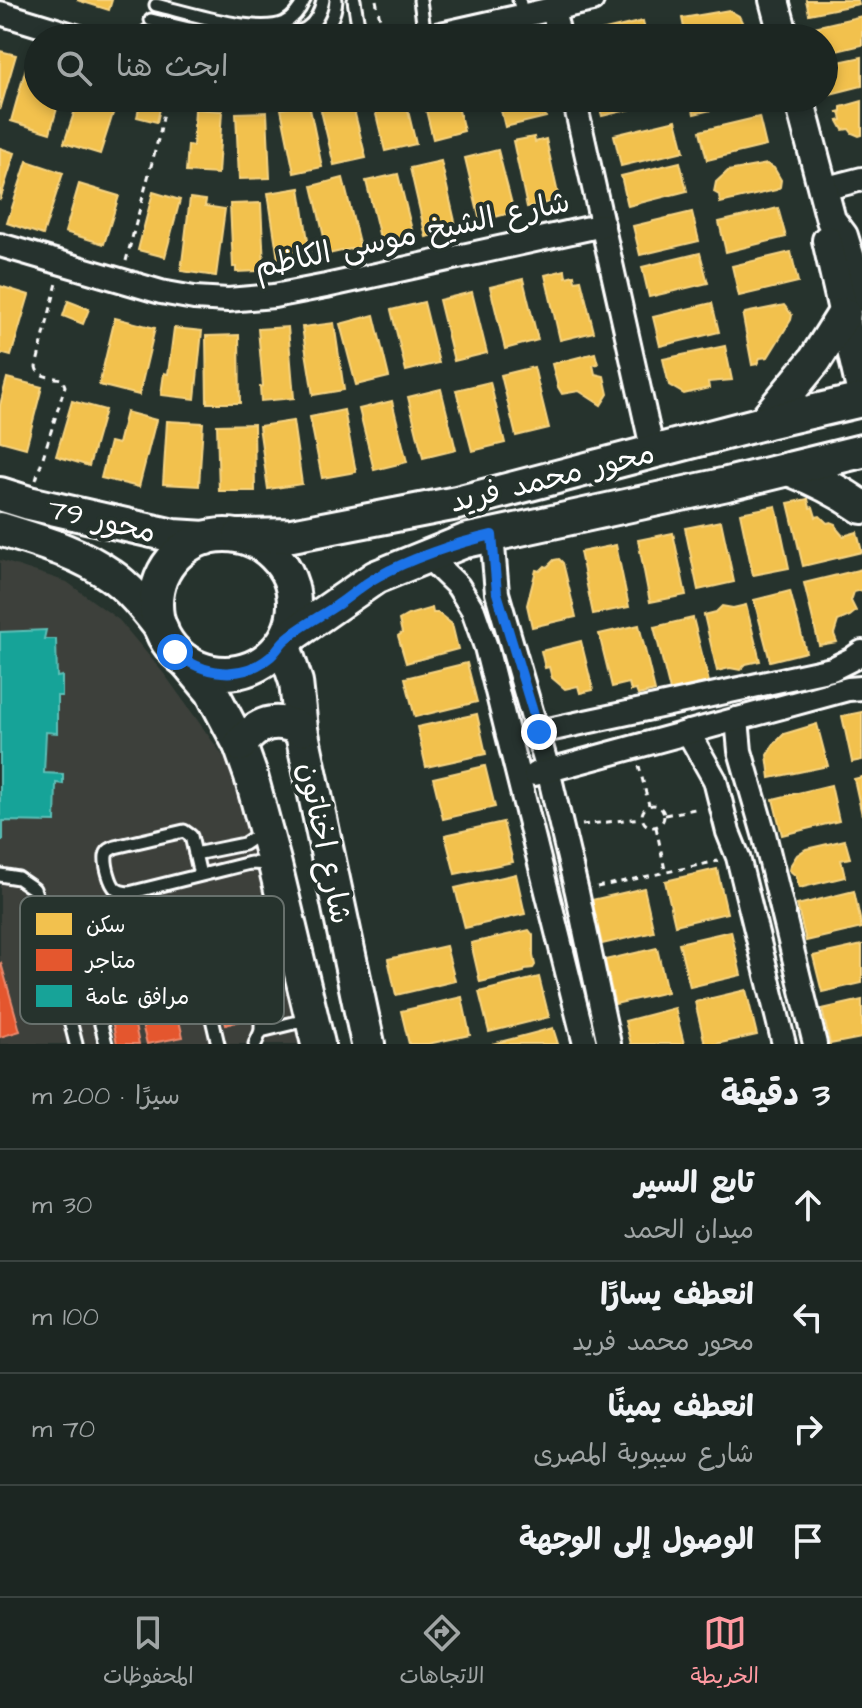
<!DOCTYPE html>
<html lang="ar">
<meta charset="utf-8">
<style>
:root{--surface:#1c2622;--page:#252e2a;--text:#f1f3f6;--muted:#a0a5a5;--line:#3a4340;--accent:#ff9aa2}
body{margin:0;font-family:"Architects Daughter","Playpen Sans Arabic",sans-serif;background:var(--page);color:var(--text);direction:rtl}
.stop{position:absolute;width:24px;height:24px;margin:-18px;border:6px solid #1a73e8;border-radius:50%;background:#fff}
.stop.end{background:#1a73e8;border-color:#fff;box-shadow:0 2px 8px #0008}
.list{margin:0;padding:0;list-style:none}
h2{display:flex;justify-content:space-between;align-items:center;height:104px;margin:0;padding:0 32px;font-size:34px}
h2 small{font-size:26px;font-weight:400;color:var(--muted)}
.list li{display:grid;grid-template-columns:52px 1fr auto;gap:24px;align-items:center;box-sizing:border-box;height:112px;padding:0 32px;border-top:2px solid var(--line)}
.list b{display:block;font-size:30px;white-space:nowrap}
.list p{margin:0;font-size:26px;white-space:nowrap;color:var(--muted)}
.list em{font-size:26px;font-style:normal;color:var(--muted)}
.icon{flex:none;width:44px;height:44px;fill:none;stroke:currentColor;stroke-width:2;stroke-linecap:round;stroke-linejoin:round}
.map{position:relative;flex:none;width:862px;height:1044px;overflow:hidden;direction:ltr}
.search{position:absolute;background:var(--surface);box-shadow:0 4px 12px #0003;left:24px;right:24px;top:24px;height:88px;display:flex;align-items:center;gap:20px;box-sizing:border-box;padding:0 28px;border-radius:44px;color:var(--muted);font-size:30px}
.sheet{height:552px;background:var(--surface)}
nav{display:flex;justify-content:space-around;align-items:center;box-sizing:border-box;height:112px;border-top:2px solid var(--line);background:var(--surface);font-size:22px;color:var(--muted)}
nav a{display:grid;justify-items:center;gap:4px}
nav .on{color:var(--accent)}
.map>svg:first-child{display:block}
</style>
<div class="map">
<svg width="862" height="1044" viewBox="0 0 862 1044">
<rect width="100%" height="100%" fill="#26332d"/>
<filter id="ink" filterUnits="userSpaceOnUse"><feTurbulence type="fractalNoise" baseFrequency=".0125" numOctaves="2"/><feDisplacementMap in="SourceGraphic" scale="16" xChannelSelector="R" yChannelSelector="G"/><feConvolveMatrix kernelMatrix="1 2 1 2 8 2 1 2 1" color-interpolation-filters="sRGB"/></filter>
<g filter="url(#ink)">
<path fill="#3c413b" d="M0,560L67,582L119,620L165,675L231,767L300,1044H0Z"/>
<g fill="#f2c14e" stroke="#f6d483" stroke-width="2">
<path d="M77,0H112L109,10Z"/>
<path d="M806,0H858L859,4L809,14Z"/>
<path d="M729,10L739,16L744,26L747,38H686L682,18Z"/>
<path d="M862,16V45L824,54V38H816L814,27Z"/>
<path d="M643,21L647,38H593L597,32Z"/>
<path d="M0,51L16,55L0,110Z"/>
<path d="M862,57V86L830,94L824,65Z"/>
<path d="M27,64L38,67V98H60L50,133L11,121Z"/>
<path d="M79,98H118L100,154L64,143Z"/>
<path d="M318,98H351L366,158L334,165Z"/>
<path d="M372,98H405L416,144L385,151Z"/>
<path d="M423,98H456L464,131L433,139Z"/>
<path d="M498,98H541L546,117L505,127Z"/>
<path d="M597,98H660L661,102L602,116Z"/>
<path d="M690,98H757L758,99L694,114Z"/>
<path d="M141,100L161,104L157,122L137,117Z"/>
<path d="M862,101V135L859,136L852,133L849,129L843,130L838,121L842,120L840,112H837L841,111V107Z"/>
<path d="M309,104L322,167L294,173L281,109Z"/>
<path d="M195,109L222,111L218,174L186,172L188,145L193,146Z"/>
<path d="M267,112L270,178L239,179L236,113Z"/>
<path d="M759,117L766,146L707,160L700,131Z"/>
<path d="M676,120L684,151L621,166L614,135Z"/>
<path d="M534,137L535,142L546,139L558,194L553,195L555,201L527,207L513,141Z"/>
<path d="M0,148L15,153L0,200Z"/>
<path d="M498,150L514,212L480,221L465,158Z"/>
<path d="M27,161L63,173L43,235L7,223Z"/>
<path d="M441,161L457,230L426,237L410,168Z"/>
<path d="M680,162L687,191L628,206L621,176Z"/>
<path d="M767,164L774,168L781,180L780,187L776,190L720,203L719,195L714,192L716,182L728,171Z"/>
<path d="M398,174L414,238L382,246L366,181Z"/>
<path d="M343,178L360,247L328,254L312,186Z"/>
<path d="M79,184L119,196L104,244L65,232Z"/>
<path d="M300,188L311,261L279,266L268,193Z"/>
<path d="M153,192L180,200L165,257L138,250Z"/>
<path d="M190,198L206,200L205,206L225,209L216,276L181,271Z"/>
<path d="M261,203L264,266H260L258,271L236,272V267H233L230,204Z"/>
<path d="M778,208L786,237L726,252L719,222Z"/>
<path d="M692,212L699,241L640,255L633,226Z"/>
<path d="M791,252L798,282L739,296L732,266Z"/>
<path d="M700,253L708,283L649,297L642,267Z"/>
<path d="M565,270L566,277L574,275L575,281L581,280L594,332L560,340L545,275Z"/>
<path d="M523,279L538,340L505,349L490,287Z"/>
<path d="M0,286L29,295L11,356L0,353Z"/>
<path d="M472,292L487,353L454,361L439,300Z"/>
<path d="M68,301L89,309L83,324L63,316Z"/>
<path d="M424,302L439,363L406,371L391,310Z"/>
<path d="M712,303L719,332L660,346L653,317Z"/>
<path d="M784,305L792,315L791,320L768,357L760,358L757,364L752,365L743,317L745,313Z"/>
<path d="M374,315L389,377L356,385L340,324Z"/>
<path d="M115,318L155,328L139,395L99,385Z"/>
<path d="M334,323L344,390L313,395L302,327Z"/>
<path d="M288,327L294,398L261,401L260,387L263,386L258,329Z"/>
<path d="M174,328L202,331L195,399L161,395L164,373L168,374Z"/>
<path d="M239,335L240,403H207L206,336Z"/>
<path d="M725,346L732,380L708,382L709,388L684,394L669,385L663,359Z"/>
<path d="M595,353L598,364L593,365L595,374L604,376L608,394L601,405L579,391L562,394L558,387L552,364Z"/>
<path d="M534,367L549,428L516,436L501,375Z"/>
<path d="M7,378L42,387L26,448L0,441V405Z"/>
<path d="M490,382L505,443L472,451L456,390Z"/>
<path d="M441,389L456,450L423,458L408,397Z"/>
<path d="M72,401L105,410L89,466L56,456Z"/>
<path d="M392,401L407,462L374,470L359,409Z"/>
<path d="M344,410L356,472L322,478L310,417Z"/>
<path d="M126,412L156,420L139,487L101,478L110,442L118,444Z"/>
<path d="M167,421L203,423L199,486L163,484Z"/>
<path d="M293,421L302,484L268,489L259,426Z"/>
<path d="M254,424L255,491H219L217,425Z"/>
<path d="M808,499L810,508L813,507L816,517L820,516L827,523L831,522L836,524L837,529L843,536L857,532L862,552L803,566L788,503Z"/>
<path d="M776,506L789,568L753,575L740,513Z"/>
<path d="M721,521L734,582L698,590L685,528Z"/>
<path d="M673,533L686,595L650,602L638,540Z"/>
<path d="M616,545L629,607L593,614L580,552Z"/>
<path d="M559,559L563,563L576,617L532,627L527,605L536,570L540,571L545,566L547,567L554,560Z"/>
<path d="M862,569V590L854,592L851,601L856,611L850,616L838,621L834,634L837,642L819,645L804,583Z"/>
<path d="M790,591L806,652L770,661L754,600Z"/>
<path d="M746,605L760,661L746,664L740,670L730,668L717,671L704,615L716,612L722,606L733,608Z"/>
<path d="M432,608L433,613H438L452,624L458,649L406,663L398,636L402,633L399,620L408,615Z"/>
<path d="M693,618L709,682L670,691L654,627Z"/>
<path d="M639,625L655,691L638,695L636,690L631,691L629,683L612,687L599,634Z"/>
<path d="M581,641L593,690L580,693L578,686L565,689L552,678L549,667L545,668L541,651Z"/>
<path d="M467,663L477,702L415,717L405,678Z"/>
<path d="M862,712V760L852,762L842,716Z"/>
<path d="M477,714L486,754L426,767L417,727Z"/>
<path d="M817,724L828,766L770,778L767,755L773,745L784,734Z"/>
<path d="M485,766L495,807L443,819L433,778Z"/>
<path d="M862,777V815L854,779Z"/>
<path d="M831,785L839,821L782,835L773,799Z"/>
<path d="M503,822L513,862L455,874L445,835Z"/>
<path d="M845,840L850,858L841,860L845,877L799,888L796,876L789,870L790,866L797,855L806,849Z"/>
<path d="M717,869L727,913L675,925L665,881Z"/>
<path d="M516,874L525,914L465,928L455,888Z"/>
<path d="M644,888L654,932L602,944L592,900Z"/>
<path d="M854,891L862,928L806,941L797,905Z"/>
<path d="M529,930L533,935V956L535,965L533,968L525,969L524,972L480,982L471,943Z"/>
<path d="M731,931L741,975L690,987L679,943Z"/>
<path d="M862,945V983L822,992L813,956Z"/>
<path d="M446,946L455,981L396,995L388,959Z"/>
<path d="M657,948L667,992L615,1004L605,960Z"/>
<path d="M539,977L549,1017L489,1032L479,992Z"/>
<path d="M746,990L757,1035L716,1044H705L695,1002Z"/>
<path d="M462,997L470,1035L428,1044H409L401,1011Z"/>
<path d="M862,1000V1038L830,1044L822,1009Z"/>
<path d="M675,1008L684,1044H631L625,1021Z"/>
<path d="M553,1028L558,1044H492Z"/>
</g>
<g fill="#e4572e" stroke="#ec896d" stroke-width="2">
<path d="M223,926L246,1019L226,1025L203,930Z"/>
<path d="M1,963L20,1031L0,1037V964Z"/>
<path d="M167,972L183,1037L147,1044L131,981Z"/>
<path d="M132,1012L139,1044H117L111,1016Z"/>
</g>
<path fill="#17a398" stroke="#5dbfb7" stroke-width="2" d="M46,630L44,639H56L57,677L62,676V696H57V733L46,732L44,773L63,774V784L56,783L55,822L3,821V840H0V632Z"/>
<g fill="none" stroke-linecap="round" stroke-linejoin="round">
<defs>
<g id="service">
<path d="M354,0L360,38"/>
<path d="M420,0L425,37"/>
<path d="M519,0L523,16"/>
<path d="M156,5C186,12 256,35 284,23C294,18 300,9 304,0"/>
<path d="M151,20L189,29L244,38"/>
<path d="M147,31L170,38"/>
<path d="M274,38C301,34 317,29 323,0"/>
<path d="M318,38C328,27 335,16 336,0"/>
<path d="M195,854L244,844L262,832"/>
<path d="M0,875L18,878L34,889L42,911L76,1044"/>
<path d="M200,875L191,836L184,831L115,847C110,850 107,850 106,856C105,864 110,884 116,889C121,893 123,892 129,893L250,863L270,864"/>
<path d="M234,915L261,1011V1031L255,1044"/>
<path d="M190,926L218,1044"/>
<path d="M127,941L281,903"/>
<path d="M84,958L106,1044"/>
<path d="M203,981L215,978"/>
<path d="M261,1031L310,1019"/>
</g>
<g id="minor">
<path d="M553,10L560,38"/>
<path d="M0,13L82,38"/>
<path d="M423,38L592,0"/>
<path d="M574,98L653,452"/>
<path d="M823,189L862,179"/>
<path d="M0,245L161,292L194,298L228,300L274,296L326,286L603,225"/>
<path d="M492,535L497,593L548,770L577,892L609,1044"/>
<path d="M426,555L458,586L473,610L486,647L585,1044"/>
<path d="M737,719L740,751L764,834L815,1044"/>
<path d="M539,732L832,669L852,659L862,652"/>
<path d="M688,732L715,780L728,832L738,857L784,1044"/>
<path d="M535,774L848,689L862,688"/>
</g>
<g id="tertiary">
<path d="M774,0L784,38"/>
<path d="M799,98L831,220L843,236L862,297"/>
<path d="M827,240L862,394"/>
</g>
<g id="secondary">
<path d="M763,423L815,360L844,314"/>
<path d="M789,469C815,479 839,491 862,507"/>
<path d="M0,494L29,503L174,536L206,538"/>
<path d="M0,529C37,541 77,551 109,574C130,588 146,609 161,628"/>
<circle cx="225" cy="604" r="69"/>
<path d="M240,536L292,535L457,503L763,423L862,400"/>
<path d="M285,640L376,577L465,541L727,484L862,451"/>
<path d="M283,643L296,682L301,729L368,1044"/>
<path d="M186,661L212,692L240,745L251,776L275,865L318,1044"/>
<path d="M240,745C258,722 275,717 301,729"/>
</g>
</defs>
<use href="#service" stroke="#fff" stroke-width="17"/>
<use href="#minor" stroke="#fff" stroke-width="28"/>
<use href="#tertiary" stroke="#fff" stroke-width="34"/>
<use href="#secondary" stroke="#fff" stroke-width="38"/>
<g stroke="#fff" stroke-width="3" stroke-dasharray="6 6" stroke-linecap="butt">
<path d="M376,0L384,38"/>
<path d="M126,261L160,132L167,98"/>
<path d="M36,480L65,386L62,379C53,377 38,378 36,367L57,283"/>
<path d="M639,766L649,805"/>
<circle cx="653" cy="816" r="11"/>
<path d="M665,815L700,808"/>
<path d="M582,825L641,818"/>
<path d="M656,827L665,870"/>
<path d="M597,887L718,861"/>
</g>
<use href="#service" stroke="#26332d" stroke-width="11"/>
<use href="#minor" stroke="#26332d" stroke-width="22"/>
<use href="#tertiary" stroke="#26332d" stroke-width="28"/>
<use href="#secondary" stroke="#26332d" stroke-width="32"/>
</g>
</g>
<g fill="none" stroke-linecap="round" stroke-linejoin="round" filter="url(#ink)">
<path stroke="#1a73e8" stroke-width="10" d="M175,652C202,675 241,681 270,657C276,652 280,644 286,639C301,626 321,616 337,605C351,596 363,584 377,577C409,559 456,543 492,535L497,593L539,732"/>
</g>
<g text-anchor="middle" stroke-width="8" stroke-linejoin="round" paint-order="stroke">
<g font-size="30" fill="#fff" stroke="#26332d">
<text transform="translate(412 234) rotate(-12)" y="10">شارع الشيخ موسى الكاظم</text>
<text transform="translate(552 477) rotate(-14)" y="10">محور محمد فريد</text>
<text transform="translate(102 520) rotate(13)" y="10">محور 79</text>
<text transform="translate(325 843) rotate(78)" y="10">شارع اخناتون</text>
</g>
</g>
<rect x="20" y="896" width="264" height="128" rx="12" fill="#26332d" stroke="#67706c" stroke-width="2"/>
<rect x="36" y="913" width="36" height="22" fill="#f2c14e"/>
<rect x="36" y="949" width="36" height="22" fill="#e4572e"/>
<rect x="36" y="985" width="36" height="22" fill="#17a398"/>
<g font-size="22" fill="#fff">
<text x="86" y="932">سكن</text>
<text x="86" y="968">متاجر</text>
<text x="86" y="1004">مرافق عامة</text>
</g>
</svg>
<div class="stop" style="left:175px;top:652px"></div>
<div class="stop end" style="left:539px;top:732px"></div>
<div class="search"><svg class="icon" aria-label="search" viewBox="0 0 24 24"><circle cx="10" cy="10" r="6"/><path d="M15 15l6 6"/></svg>ابحث هنا</div>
</div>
<section class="sheet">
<h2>3 دقيقة<small>سيرًا · 200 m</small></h2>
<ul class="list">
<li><svg class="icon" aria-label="ahead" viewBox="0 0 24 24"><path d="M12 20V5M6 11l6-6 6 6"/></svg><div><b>تابع السير</b><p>ميدان الحمد</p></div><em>30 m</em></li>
<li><svg class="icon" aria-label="left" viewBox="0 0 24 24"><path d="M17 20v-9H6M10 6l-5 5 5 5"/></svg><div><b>انعطف يسارًا</b><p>محور محمد فريد</p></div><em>100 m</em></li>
<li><svg class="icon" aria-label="right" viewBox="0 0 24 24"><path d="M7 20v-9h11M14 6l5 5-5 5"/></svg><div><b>انعطف يمينًا</b><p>شارع سيبوبة المصرى</p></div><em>70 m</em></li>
<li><svg class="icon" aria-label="arrive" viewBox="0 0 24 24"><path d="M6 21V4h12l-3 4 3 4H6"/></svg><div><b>الوصول إلى الوجهة</b></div></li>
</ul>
</section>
<nav>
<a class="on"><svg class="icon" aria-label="map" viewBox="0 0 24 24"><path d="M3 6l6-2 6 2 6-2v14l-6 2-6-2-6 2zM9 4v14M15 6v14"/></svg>الخريطة</a>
<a><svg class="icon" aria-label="directions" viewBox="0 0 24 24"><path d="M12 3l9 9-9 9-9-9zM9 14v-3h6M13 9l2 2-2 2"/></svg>الاتجاهات</a>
<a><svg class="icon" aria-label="saved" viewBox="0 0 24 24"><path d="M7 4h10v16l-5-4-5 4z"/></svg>المحفوظات</a>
</nav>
